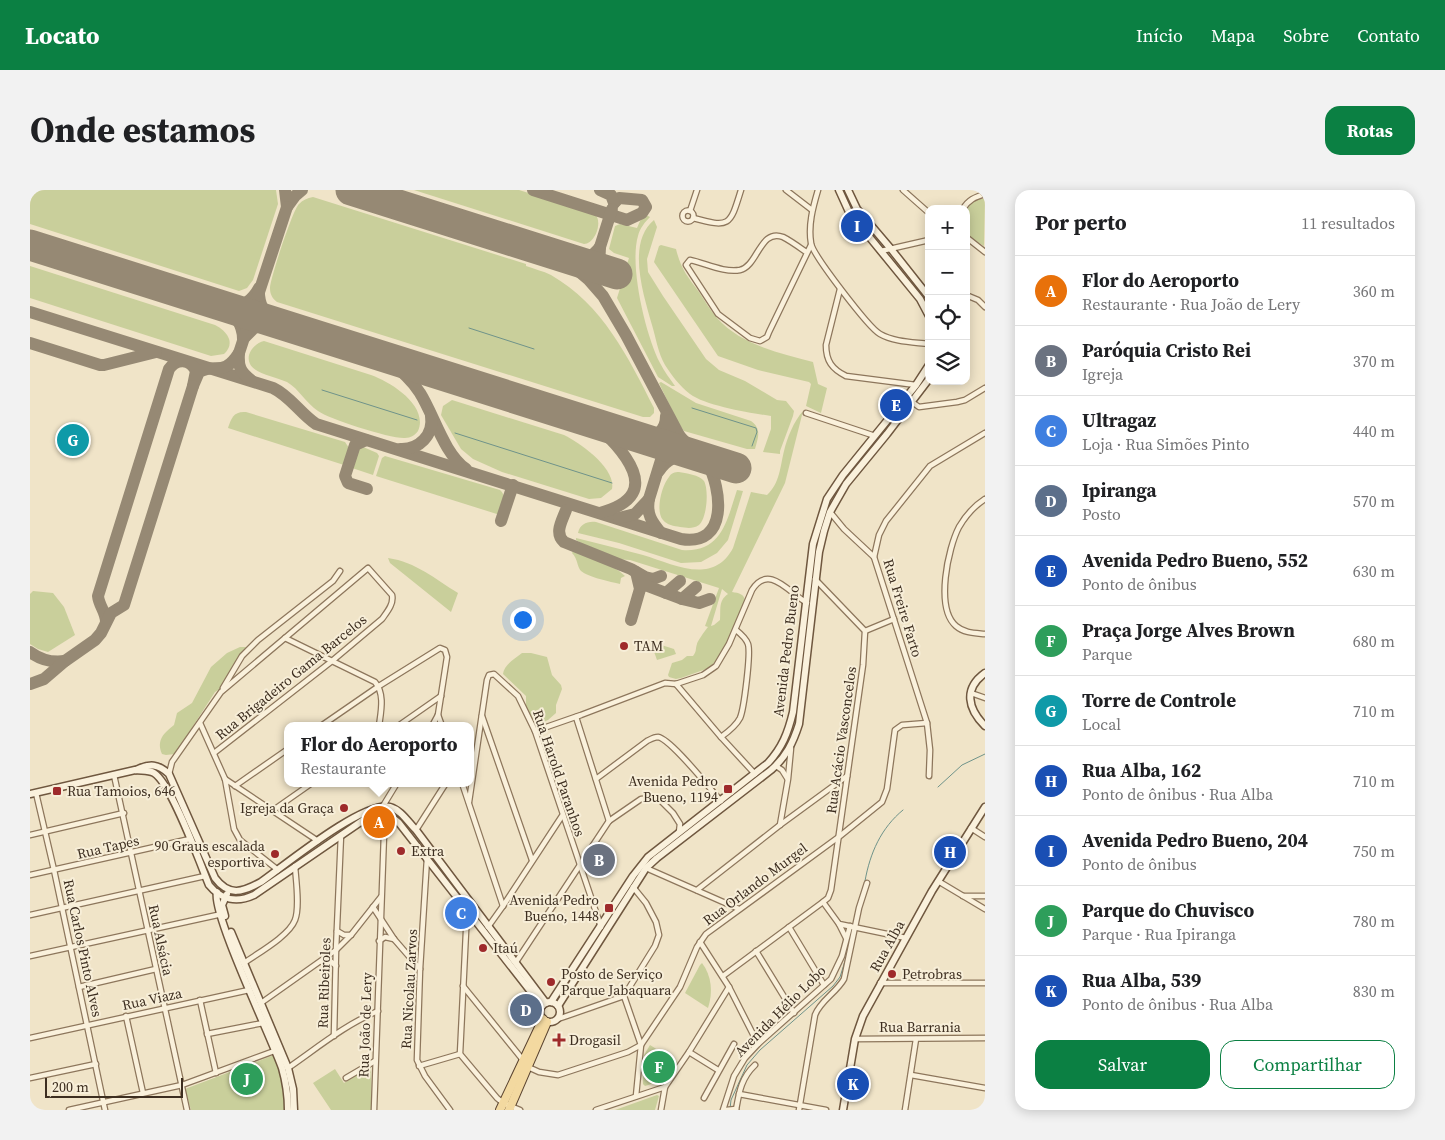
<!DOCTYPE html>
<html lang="pt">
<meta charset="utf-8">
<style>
:root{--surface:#fff;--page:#f2f2f2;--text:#202124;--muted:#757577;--line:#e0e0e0;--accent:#0b8043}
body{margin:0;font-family:"Source Serif 4",serif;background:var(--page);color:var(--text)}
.controls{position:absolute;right:15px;top:15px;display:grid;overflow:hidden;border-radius:10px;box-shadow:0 2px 12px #0003}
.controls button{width:45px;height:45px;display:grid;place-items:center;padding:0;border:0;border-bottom:1px solid var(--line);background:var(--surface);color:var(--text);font:25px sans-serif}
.scale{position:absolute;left:15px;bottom:12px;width:138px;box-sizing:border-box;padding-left:5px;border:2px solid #3d2e20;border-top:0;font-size:14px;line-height:18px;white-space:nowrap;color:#3d2e20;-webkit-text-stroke:4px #f7eed8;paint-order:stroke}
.you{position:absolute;left:492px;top:429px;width:18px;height:18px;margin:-12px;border:4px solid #fff;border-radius:50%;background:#1a73e8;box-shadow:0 0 0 8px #1a73e833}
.badge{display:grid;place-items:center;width:32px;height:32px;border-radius:50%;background:var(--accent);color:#fff;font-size:16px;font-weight:700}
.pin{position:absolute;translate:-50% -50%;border:2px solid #fff;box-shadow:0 1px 5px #0006}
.popup{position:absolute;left:254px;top:532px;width:190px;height:65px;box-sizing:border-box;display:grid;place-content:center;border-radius:10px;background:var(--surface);filter:drop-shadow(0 1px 4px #0005);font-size:16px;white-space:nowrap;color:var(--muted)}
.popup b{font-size:19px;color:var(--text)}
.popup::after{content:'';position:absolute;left:50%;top:100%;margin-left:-10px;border:10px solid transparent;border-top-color:var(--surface)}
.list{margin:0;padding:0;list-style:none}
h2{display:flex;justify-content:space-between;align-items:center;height:65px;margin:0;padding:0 20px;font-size:21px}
h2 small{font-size:16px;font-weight:400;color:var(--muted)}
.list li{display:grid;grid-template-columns:32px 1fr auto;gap:15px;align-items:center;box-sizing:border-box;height:70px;padding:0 20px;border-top:1px solid var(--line)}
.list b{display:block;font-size:19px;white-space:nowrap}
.list p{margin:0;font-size:16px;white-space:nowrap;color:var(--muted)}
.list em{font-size:16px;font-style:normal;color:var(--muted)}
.actions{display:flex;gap:10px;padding:15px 20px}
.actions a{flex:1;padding:11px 0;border:1px solid var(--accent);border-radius:15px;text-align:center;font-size:18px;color:var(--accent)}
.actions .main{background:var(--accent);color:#fff}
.icon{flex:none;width:28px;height:28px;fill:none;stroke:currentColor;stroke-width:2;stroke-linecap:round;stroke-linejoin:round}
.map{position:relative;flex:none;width:955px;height:920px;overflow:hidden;border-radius:15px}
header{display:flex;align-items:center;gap:30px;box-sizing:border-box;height:70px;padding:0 25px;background:var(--accent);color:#fff}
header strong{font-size:24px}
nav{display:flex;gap:28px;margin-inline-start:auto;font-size:18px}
.intro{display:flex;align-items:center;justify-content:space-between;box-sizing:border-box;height:120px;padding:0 30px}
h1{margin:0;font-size:35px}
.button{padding:12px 22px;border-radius:15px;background:var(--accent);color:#fff;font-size:18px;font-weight:700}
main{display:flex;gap:30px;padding:0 30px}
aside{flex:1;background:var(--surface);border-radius:15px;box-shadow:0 2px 12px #0003}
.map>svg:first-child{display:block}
</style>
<header>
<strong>Locato</strong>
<nav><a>Início</a><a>Mapa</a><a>Sobre</a><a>Contato</a></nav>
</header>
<div class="intro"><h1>Onde estamos</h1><a class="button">Rotas</a></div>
<main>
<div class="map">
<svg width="955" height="920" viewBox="0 0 955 920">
<rect width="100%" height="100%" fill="#f0e4c8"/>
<g fill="#c9cf9b" fill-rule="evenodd">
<path d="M0,0H246L248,14L223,90L217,98L209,101L0,34Z"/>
<path d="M384,0H489L565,24C573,32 565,54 554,54Z"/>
<path d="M283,7L496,74V76C504,79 513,81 521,85C573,115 598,167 624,218V223L620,227H613L247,112C242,108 240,104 240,98C240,89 263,19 269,14C273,10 277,8 283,7Z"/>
<path d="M949,9H955L954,56L936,45C936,30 932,15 949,9Z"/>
<path d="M616,25L620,27C615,32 610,38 608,46C599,76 616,146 630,173C634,181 640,189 645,196H642L628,187L587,108L592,92L597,93L601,81L595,80L599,68L584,63L579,59L585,36L590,34L607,38L610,31Z"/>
<path d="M624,30L627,37L617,69L618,82L633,106L676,169L689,180L715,191L747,210L756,211L764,221L763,226L750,261V264L733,262L741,239V226C721,223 676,216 660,204C650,196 642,186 635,175C628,163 626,148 622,135C614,106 596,53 624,30Z"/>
<path d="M631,55L646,59C651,79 657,86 669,102C675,111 680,120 687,128C711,155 750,163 783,172L788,194L797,198L791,223L776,216L781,194L779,192L728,180L688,166L624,72L629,56Z"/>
<path d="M0,76L185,135C197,141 206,153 194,164L181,166L0,108Z"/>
<path d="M234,151L341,185C361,192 399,216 388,241C385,245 381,248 375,248C361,249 299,229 288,221C276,213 269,199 257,192C247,187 225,184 220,174C215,164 225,153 234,151Z"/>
<path d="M631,192L666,213L721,231C732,239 728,248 725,259H717L654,241L647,231L629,193Z"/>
<path d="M422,210L534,245C550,253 586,278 582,299L571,308L559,309L472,282L443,269L431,259L411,225L413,216Z"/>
<path d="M773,221L755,293L702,402C709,403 715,404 715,412L697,454L684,473L679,478L651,488L646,489L639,487L638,485L642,473L652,470L657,466H663C667,461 665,460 667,454C667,452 676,439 678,437L675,436L689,398L600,370L584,369L561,359L546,350V348C569,354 591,359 613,365C643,374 683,396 703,358L721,302L737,305C750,293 750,277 754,261C757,248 764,231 773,221ZM692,399L698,404C688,411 691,419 690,430L684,435L681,436Z"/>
<path d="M216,222L315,252L319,258L314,275L198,238C201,228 204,221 216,222Z"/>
<path d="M331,256L347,263L349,266L343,285L322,278L328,258Z"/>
<path d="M355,266L470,300C478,307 472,316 470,325L346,286L352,268Z"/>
<path d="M649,282C655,283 670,285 674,291C679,300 677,328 669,335C663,339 657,338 650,337C644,336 637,335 633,330C625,321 632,295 639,287C641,283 645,282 649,282Z"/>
<path d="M707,300L713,301L698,350L687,363L671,372L651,373L589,353L548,343C550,334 557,331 566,332L652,360C692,363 697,330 707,300Z"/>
<path d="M543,361C560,368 581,372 595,386L591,388L590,394C581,392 558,387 551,381C547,377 548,369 542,363Z"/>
<path d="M358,368C386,372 405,389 428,403L421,422L360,373Z"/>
<path d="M3,401L23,403L34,417L45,445L18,462L8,459L0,454V404Z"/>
<path d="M625,453L644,459L646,464L627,470L623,459Z"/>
<path d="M210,457H216L190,499L185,502L145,564L136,565L132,564C126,550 134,543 144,535L147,523L162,513L181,477L197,463Z"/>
<path d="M492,463H501L517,467L522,485L531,495L532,499L526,515V523L518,530L509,534L502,530L493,517L496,514V506L473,484C474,475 484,469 492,463Z"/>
<path d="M672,773C682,786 683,803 678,818L655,803L670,775Z"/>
<path d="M620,855L647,872L634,890L615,896L613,894L614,865Z"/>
<path d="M244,865C253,883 255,900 256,920H161L155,899Z"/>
<path d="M341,876L342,920H301L283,893L305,879L314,893Z"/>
<path d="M627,905L629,906L625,920H585Z"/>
</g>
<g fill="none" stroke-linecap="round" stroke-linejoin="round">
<g stroke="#6f938a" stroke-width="1">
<path d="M439,138L504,159"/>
<path d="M292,200L387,230"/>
<path d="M662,218L726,238L727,242L722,256"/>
<path d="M425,243L582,293"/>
<path d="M908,597L932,575L955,564"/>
<path d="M835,691C840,663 851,638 873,620"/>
<path d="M700,919L701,910L717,875L730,860L803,796L810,787L816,768"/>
</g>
<g stroke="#968974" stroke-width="12">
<path d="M255,0L257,17L265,6L272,0"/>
<path d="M503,0L597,30L612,23L616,17L612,10L589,8L584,13"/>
<path d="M570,0L581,5L584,13"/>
<path d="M570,57L582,19"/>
<path d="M541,69C554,69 562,68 570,57L569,78"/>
<path d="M191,115C204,124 213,133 213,149"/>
<path d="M200,119C214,115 222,111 229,98C228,114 234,123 245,133"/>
<path d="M0,122L243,198C260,206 270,223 286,234L651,349C699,357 692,299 677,272C671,261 656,256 649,245L596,145L573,106L559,90L546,79L529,68L495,55"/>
<path d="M215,147L224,138L245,133"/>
<path d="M0,153L70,175H74L126,162"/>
<path d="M209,163L257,17"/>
<path d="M354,167C367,178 381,188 390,203C404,225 414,264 436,279"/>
<path d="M548,228C558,233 567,237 575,244C583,251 590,259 596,268C616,298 602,314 570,323"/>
<path d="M609,247C624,248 636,243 636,226"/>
<path d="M336,250L325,255L315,286L318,293L337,299"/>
<path d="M370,259C389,260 404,245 401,226"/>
<path d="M629,281C637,269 646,265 661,266"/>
<path d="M619,309L640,241V230"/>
<path d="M536,320C532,331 524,343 534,352L601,379L615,387L623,389L631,386"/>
<path d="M589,328L605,324L619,309C616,324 622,332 631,343"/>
<path d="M471,331L483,295"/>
<path d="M636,403L652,409L666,397"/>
<path d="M652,409L669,413L680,409"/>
<path d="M601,430L610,399L606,382L615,395L636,403L650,391"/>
<path d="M76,432C76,422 69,416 68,406L139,179C147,168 160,169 166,181L163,196L169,182C186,172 193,188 209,163C208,176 210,182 221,190"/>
<path d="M0,462C11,470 22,473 35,471"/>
<path d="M0,494L14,489L35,471L65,450L71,443L81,423L94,415L163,196"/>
</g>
<g stroke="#968974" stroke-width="31">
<path d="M321,0L587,84"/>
<path d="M0,55L706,278"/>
</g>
<defs>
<g id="street">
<path d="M756,0L782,20"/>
<path d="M788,0C783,17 778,35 781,53C782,64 839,138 850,144C864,152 883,152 899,154"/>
<path d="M873,0L899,23"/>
<path d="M933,19C938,10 945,7 955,4"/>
<circle cx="658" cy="26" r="5.5"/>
<path d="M660,21L667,0"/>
<path d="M663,28C700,38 700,36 711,0"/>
<path d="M936,47L955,62"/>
<path d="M851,61L899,50"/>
<path d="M776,62C769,57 761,51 753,47C730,38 728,76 710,80C694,83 675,73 660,70L656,75L688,124L720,148L730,151L737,147L739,142L781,55"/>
<path d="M810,99L796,155C796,171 802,179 816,186L886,195"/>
<path d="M936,105L948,110L955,117"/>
<path d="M882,212L889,217L927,212L935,210L955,198"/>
<path d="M776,223L845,246"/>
<path d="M955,309C944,316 936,325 929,337C918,358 905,418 926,436C934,443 945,443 955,444"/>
<path d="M800,322L814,339L844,367"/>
<path d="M835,441L864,429"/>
<path d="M255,448L345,492C355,504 351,521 349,536"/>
<path d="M646,494L691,547L725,584"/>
<path d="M193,498L212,466L228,450L303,391L310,381"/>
<path d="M941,503L955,508"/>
<path d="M408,525L412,536"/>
<path d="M452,526L502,670"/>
<path d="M546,527L579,631"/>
<path d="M170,533L195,589L204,639L210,650L248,680"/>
<path d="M291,536L349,496L410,458L415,460L417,467L408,525L402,536"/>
<path d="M368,536L411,506"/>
<path d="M505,541L551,525L635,493L646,494L673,485L686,476L699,454L722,400C739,373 759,403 777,413"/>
<path d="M691,547C698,542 706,536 710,528C714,519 721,463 718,454C716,448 711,444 706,440"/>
<path d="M746,576L752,580L757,588"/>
<path d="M139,584L142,572L191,502L338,378L362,405C364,414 357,422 352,429L302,471L184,563"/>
<path d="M84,585L157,920"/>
<path d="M899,586L900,560L897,533L844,367L849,345L856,331L900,276L955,243"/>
<path d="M195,589L288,651"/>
<path d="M566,589L617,551C621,549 624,547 628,547C641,549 680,599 691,611"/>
<path d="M432,593L473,716"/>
<path d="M205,596L258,559"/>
<path d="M6,603L24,680L75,920"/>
<path d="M439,612L457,490L459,485L464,484L488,506L505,541L571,737"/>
<path d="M353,616L367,593"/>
<path d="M242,621L282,593"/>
<path d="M750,635L758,589L761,558"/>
<path d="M941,638L955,647"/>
<path d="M386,640L416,593"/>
<path d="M0,645L94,623"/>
<path d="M397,668L390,779L387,870L395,886L420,920"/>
<path d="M616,678L709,719"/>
<path d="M0,685L160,649"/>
<path d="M908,691L955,719"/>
<path d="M667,700L750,635L817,586"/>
<path d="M933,706H955"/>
<path d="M793,712L809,734L876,748"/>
<path d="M343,717L364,749L390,779"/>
<path d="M437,721L430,864L467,908L473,913L490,920"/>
<path d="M0,725L175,686"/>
<path d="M809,734L816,748"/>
<path d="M458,737L473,716L532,626"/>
<path d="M759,737L794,795"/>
<path d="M307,741L314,745H321"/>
<path d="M349,751L355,747L364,749"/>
<path d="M670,752L699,797L728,854"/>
<path d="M726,761L764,823"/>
<path d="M0,766L192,724"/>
<path d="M292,772L298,769L306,776"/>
<path d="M486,772L579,631L611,609L625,608L631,611L643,623L650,634L649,642"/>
<path d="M214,773C228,763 259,746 265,730C270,717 266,691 265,676"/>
<path d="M693,786L793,712L798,708L801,700L833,475L835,441L785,389"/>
<path d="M850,793H955"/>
<path d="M433,796L493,870"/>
<path d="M49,797L126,779"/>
<path d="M594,806L611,855L606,906"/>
<path d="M170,810L186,883"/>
<path d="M231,813L306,760L321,745L351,707"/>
<path d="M96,826L113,903"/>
<path d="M528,829L594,806L625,756L629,745L626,732L616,713L603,697"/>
<path d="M177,844L233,833"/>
<path d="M304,846L306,760L311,645"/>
<path d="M0,848L219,800"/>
<path d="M825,849L955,848"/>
<path d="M659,862L688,880"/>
<path d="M389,876L430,864"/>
<path d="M498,877L509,882L528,885L598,862L611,855L650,797L667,757L676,744L810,646L852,612L857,599L865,540L872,535L897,533"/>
<path d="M258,878C287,858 316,834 348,821"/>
<path d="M881,885L955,898"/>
<path d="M0,888L66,874"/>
<path d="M316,888L345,871"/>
<path d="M709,904L796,920"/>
<path d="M674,908L704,854"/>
<path d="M39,920L152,895L247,860"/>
<path d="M344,920L354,644L357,634L363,627"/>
<path d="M566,920L635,897L659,862L699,797"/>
<path d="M631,920L635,897"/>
<path d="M693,920L704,886L715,868L728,854L801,789L812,766L820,736"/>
<path d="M696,920L706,919"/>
<path d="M706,920C709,903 711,888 725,875"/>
<path d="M769,920L785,825C790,811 807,802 814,789L829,718L837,693"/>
<path d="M875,920L886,849"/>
</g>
<g id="secondary">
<path d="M809,0L819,22L890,109L899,126"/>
<path d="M818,0L827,19L861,59L899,107"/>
<path d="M955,483C933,499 938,519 955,536"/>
<path d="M106,580C120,573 128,574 139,584L185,688C199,707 213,702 231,692C254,676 334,610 360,617C371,620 378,632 386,640L516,813"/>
<path d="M0,604L105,580C111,581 119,580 124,583C141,593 170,673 179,695C191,710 207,713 224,705L335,629C349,622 357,622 369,633L512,816"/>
<path d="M187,702C181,722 242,849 252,878C256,892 258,906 258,920"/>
<path d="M195,726L192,715L197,704"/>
<path d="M201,742L258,878L263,899L264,920"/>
<circle cx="520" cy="822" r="10"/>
<path d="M521,812L603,686L618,667L738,573C752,558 758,543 763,522L783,354L797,309L813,285L886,195L899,175"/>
<path d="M528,816L616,678L627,668L741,580C756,567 763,553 769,534L789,362L794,341L800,322L816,294L857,244L899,189"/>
<path d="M813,920L825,849L833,826L902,701L955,617"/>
</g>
<g id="primary">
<path d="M470,920L513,829"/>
<path d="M479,920L517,832"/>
</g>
</defs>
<use href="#street" stroke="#8d765c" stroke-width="7"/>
<use href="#secondary" stroke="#6f573f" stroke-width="9"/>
<use href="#primary" stroke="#5b4430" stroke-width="10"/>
<use href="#street" stroke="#faf1dc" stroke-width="4.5"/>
<use href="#secondary" stroke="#faf1dc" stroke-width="6"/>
<use href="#primary" stroke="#f3d9a0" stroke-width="8"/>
</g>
<g fill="#9e2a2b" stroke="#f7eed8" stroke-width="2">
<circle cx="594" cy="456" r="5"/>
<rect x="693" y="594" width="10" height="10" rx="2.5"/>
<rect x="22" y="596" width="10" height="10" rx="2.5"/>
<circle cx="314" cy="618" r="5"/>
<circle cx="371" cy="661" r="5"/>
<circle cx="245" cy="664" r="5"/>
<rect x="574" y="713" width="10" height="10" rx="2.5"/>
<circle cx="453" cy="758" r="5"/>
<circle cx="862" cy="784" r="5"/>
<circle cx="521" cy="792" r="5"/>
<path d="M526.5 842.5h5v5h5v5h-5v5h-5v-5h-5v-5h5z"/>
</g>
<g text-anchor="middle" stroke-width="4" stroke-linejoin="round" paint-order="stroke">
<g font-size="14" fill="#3d2e20" stroke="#f7eed8">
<text transform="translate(873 418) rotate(73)" y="5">Rua Freire Farto</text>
<text transform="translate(756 461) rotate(-83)" y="5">Avenida Pedro Bueno</text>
<text transform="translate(261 487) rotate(-39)" y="5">Rua Brigadeiro Gama Barcelos</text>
<text transform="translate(811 550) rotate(-82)" y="5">Rua Acácio Vasconcelos</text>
<text transform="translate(529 583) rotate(71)" y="5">Rua Harold Paranhos</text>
<text transform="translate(78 657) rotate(-13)" y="5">Rua Tapes</text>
<text transform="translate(725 694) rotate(-37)" y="5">Rua Orlando Murgel</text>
<text transform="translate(131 750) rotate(78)" y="5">Rua Alsácia</text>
<text transform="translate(857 756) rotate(-61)" y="5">Rua Alba</text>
<text transform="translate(53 758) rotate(78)" y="5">Rua Carlos Pinto Alves</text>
<text transform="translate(294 793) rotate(-88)" y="5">Rua Ribeiroles</text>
<text transform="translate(379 799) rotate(-87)" y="5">Rua Nicolau Zarvos</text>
<text transform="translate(122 809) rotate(-12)" y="5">Rua Viaza</text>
<text transform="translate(750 821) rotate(-45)" y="5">Avenida Hélio Lobo</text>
<text transform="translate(335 835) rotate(-88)" y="5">Rua João de Lery</text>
<text x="890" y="842">Rua Barrania</text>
</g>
<g font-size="14" fill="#3d2e20" stroke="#f7eed8" text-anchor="start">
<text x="604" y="461">TAM</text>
<text x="688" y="596" text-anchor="end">Avenida Pedro<tspan x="688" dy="16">Bueno, 1194</tspan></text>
<text x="37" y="606">Rua Tamoios, 646</text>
<text x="304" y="623" text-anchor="end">Igreja da Graça</text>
<text x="235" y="661" text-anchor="end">90 Graus escalada<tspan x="235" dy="16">esportiva</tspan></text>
<text x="381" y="666">Extra</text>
<text x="569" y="715" text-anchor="end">Avenida Pedro<tspan x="569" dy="16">Bueno, 1448</tspan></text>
<text x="463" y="763">Itaú</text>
<text x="531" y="789">Posto de Serviço<tspan x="531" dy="16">Parque Jabaquara</tspan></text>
<text x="872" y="789">Petrobras</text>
<text x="539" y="855">Drogasil</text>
</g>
</g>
</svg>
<div class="controls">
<button>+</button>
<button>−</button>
<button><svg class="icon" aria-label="locate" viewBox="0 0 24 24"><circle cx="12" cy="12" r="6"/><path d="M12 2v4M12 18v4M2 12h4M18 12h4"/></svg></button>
<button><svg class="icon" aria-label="layers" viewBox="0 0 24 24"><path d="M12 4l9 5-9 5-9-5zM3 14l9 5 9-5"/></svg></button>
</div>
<div class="scale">200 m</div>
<div class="you"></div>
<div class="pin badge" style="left:349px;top:632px;background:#e8710a">A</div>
<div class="popup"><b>Flor do Aeroporto</b>Restaurante</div>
<div class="pin badge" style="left:569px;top:670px;background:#6b7280">B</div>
<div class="pin badge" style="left:431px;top:723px;background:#3f7fe0">C</div>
<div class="pin badge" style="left:496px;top:820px;background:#5c6f8a">D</div>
<div class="pin badge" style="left:866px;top:215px;background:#1a4fb4">E</div>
<div class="pin badge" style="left:629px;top:877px;background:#2e9e5b">F</div>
<div class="pin badge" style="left:43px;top:250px;background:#0f9aa8">G</div>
<div class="pin badge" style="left:920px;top:662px;background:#1a4fb4">H</div>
<div class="pin badge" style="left:827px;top:36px;background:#1a4fb4">I</div>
<div class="pin badge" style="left:217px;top:889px;background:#2e9e5b">J</div>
<div class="pin badge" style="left:823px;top:894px;background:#1a4fb4">K</div>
</div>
<aside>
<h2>Por perto<small>11 resultados</small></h2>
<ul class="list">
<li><span class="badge" style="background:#e8710a">A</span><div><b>Flor do Aeroporto</b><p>Restaurante · Rua João de Lery</p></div><em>360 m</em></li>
<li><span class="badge" style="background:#6b7280">B</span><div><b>Paróquia Cristo Rei</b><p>Igreja</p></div><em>370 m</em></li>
<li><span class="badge" style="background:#3f7fe0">C</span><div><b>Ultragaz</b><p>Loja · Rua Simões Pinto</p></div><em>440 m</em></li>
<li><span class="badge" style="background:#5c6f8a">D</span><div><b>Ipiranga</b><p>Posto</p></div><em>570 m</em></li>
<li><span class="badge" style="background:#1a4fb4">E</span><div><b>Avenida Pedro Bueno, 552</b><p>Ponto de ônibus</p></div><em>630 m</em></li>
<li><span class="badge" style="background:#2e9e5b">F</span><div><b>Praça Jorge Alves Brown</b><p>Parque</p></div><em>680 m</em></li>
<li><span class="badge" style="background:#0f9aa8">G</span><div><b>Torre de Controle</b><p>Local</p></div><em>710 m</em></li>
<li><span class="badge" style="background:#1a4fb4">H</span><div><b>Rua Alba, 162</b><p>Ponto de ônibus · Rua Alba</p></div><em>710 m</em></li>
<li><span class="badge" style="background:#1a4fb4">I</span><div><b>Avenida Pedro Bueno, 204</b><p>Ponto de ônibus</p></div><em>750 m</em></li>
<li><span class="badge" style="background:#2e9e5b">J</span><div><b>Parque do Chuvisco</b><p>Parque · Rua Ipiranga</p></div><em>780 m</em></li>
<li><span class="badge" style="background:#1a4fb4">K</span><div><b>Rua Alba, 539</b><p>Ponto de ônibus · Rua Alba</p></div><em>830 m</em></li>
</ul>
<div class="actions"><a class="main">Salvar</a><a>Compartilhar</a></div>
</aside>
</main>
